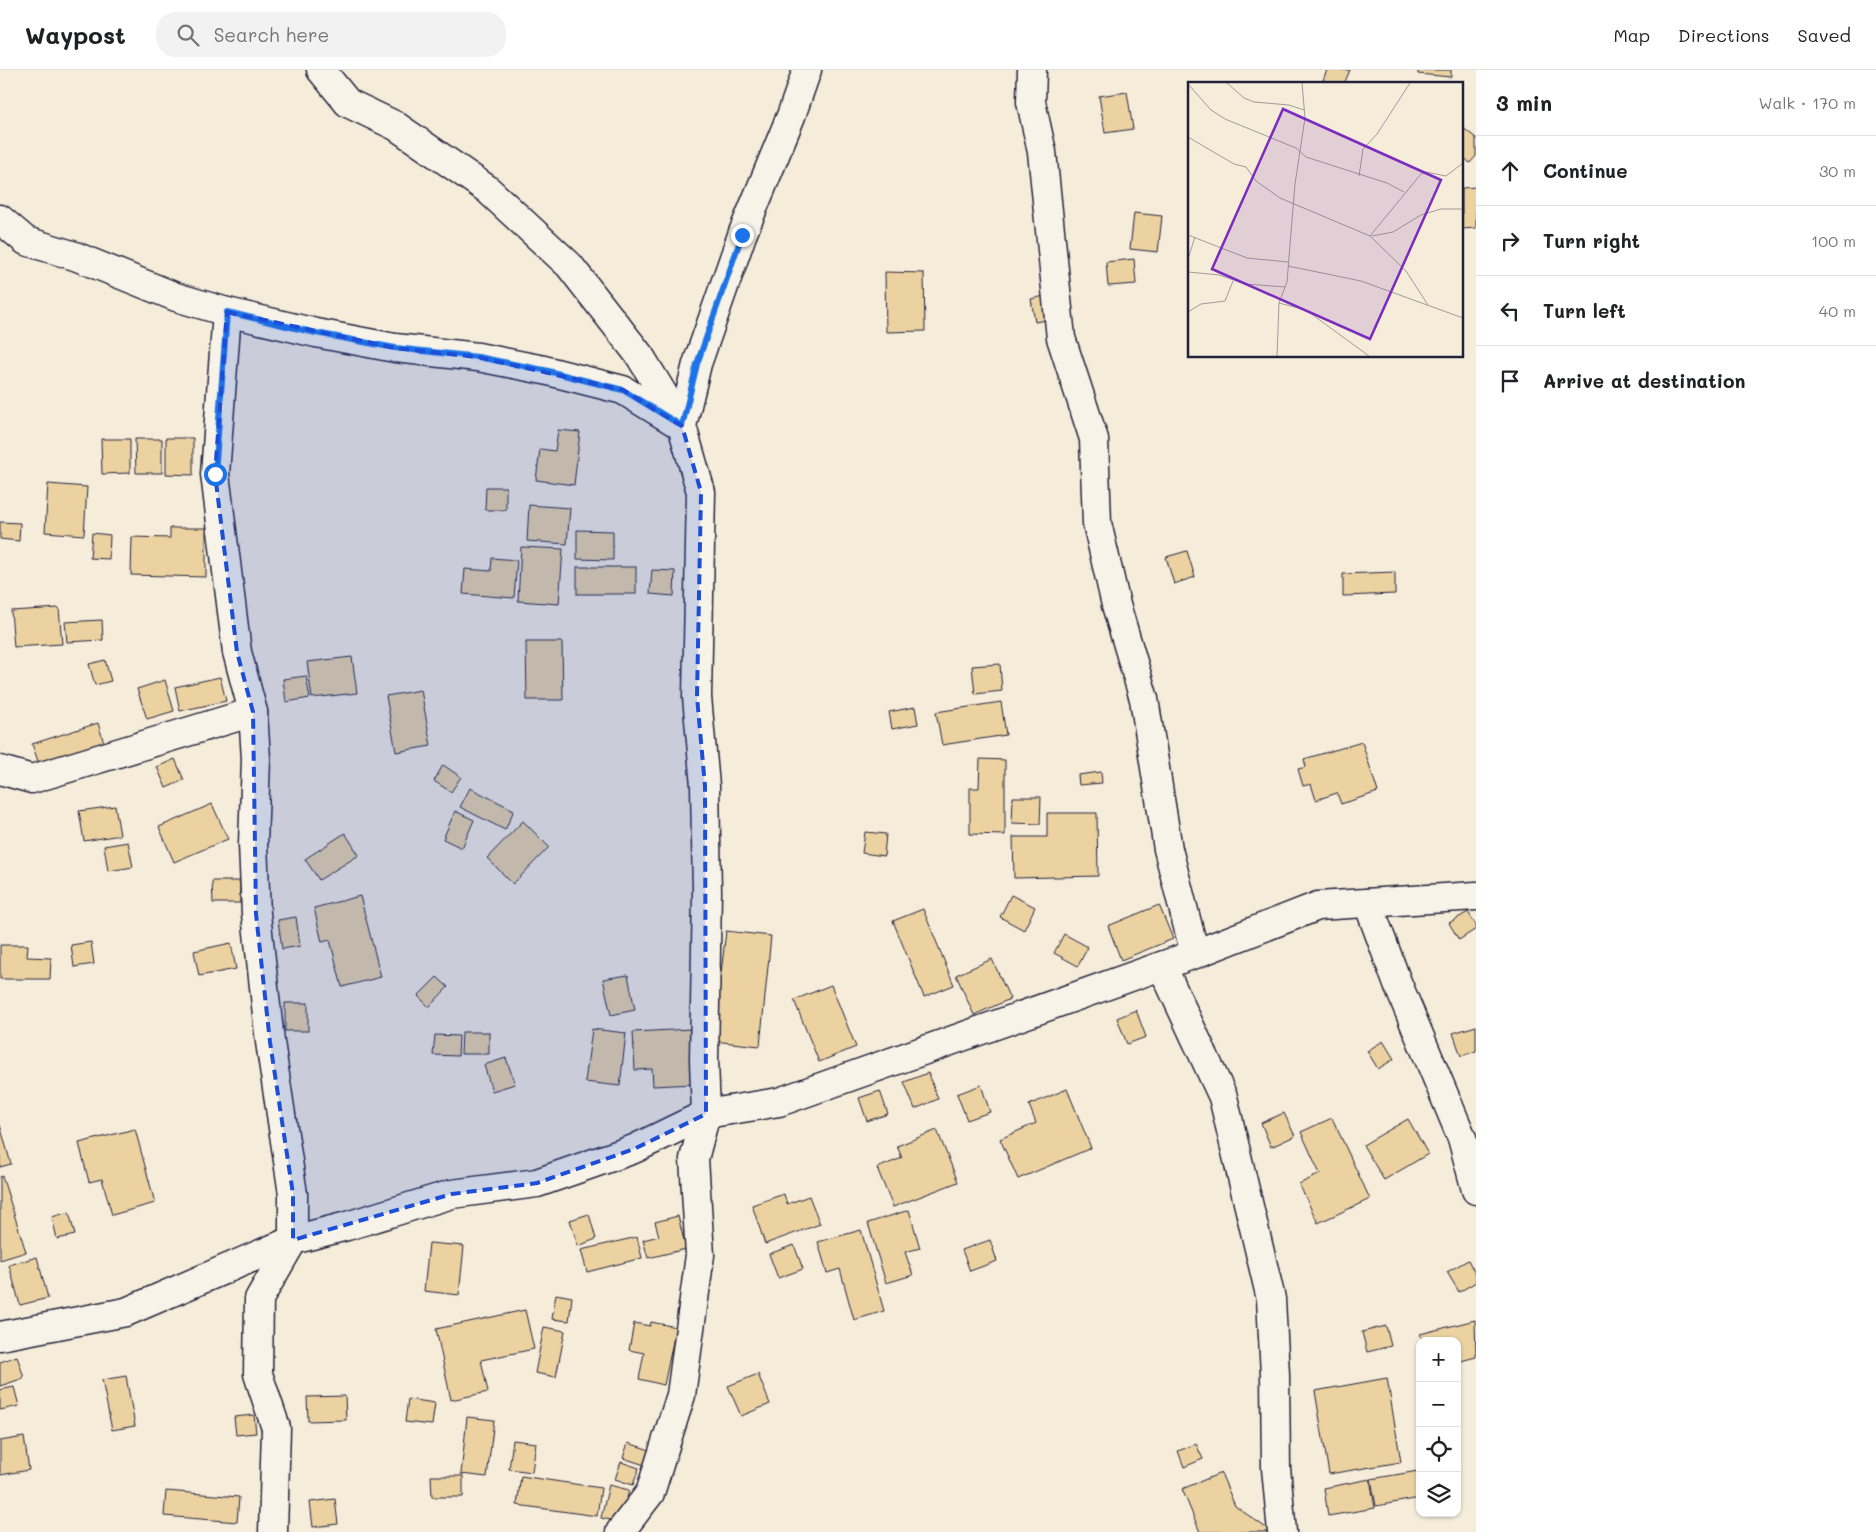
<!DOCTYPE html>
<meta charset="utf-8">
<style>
:root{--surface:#fff;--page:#f2f2f2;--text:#202124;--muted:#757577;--line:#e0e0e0}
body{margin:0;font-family:Mali,sans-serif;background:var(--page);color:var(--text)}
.controls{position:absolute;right:15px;bottom:15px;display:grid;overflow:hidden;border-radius:10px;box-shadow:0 1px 4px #0004}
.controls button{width:45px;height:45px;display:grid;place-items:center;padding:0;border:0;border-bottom:1px solid var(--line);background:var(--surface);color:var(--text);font:25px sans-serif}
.stop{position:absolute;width:15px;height:15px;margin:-11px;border:4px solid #1a73e8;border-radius:50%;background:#fff}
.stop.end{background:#1a73e8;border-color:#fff;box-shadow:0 1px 5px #0008}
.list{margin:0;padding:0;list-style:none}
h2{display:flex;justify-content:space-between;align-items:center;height:65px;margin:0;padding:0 20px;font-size:21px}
h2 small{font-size:16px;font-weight:400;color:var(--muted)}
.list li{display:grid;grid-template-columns:32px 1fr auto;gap:15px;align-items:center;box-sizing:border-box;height:70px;padding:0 20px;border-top:1px solid var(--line)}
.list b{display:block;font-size:19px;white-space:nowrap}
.list em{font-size:16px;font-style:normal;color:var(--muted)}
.icon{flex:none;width:28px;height:28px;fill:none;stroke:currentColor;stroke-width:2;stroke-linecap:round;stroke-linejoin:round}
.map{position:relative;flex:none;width:1476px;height:1462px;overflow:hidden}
header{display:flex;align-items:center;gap:30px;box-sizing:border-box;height:70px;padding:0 25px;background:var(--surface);border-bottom:1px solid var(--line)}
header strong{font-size:24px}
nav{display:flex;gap:28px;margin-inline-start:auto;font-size:18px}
.search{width:350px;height:45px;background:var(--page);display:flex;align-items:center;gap:12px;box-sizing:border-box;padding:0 18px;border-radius:20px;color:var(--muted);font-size:19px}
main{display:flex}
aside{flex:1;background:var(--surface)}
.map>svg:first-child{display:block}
</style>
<header>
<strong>Waypost</strong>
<div class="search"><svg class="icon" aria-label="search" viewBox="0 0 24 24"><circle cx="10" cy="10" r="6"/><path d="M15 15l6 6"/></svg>Search here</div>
<nav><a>Map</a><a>Directions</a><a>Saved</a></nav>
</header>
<main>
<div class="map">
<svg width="1476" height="1462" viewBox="0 0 1476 1462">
<rect width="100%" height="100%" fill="#f5ecda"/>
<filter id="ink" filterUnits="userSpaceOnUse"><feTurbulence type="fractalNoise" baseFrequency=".02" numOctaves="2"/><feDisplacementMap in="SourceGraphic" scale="10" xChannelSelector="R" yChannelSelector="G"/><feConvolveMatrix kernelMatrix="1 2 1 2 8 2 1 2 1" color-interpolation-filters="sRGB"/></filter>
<g filter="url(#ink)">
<g fill="#ecd2a1" stroke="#22223b">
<path d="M1327,0H1350L1344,14H1330L1323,10Z"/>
<path d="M1418,0H1451V7L1418,4Z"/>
<path d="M1127,22L1133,59L1105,63L1099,26Z"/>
<path d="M1462,57L1476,68V86L1470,93L1462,86Z"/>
<path d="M1476,117V158L1462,159V118Z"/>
<path d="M1134,143L1162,146L1158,182L1130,179Z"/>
<path d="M1134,189L1136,214L1108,216L1106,192Z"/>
<path d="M885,202L924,203L925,261L886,262Z"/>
<path d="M1049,225L1053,249L1035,252L1031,229Z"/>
<path d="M558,360L580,362L574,415L536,410L540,379L555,381Z"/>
<path d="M166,368H193V405L166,404Z"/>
<path d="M101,369H130V403L102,404Z"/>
<path d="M135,369H162V403H136Z"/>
<path d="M48,414L87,417L84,465L45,462Z"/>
<path d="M486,417H506V440H485Z"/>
<path d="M529,435L570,438L567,474L527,471Z"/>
<path d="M0,452L20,453L19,471L0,469Z"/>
<path d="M170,458H206V507L131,505L132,467L170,468Z"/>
<path d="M577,460L613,461V490L577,489Z"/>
<path d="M92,463L110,465L109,489L90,488Z"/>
<path d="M521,477L563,479L559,534L518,531Z"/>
<path d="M1187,481L1195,507L1174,514L1166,487Z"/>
<path d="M492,488L517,490L514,528L463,524L465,499L491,501Z"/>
<rect x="577" y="497" width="59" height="27"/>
<path d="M652,500L675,501L674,526L650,524Z"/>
<path d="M1395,502V524L1343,526V504Z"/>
<path d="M59,538L62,574L14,577L11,541Z"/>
<path d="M102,550L103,570L67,572L65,552Z"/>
<path d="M526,572H562L563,630H527Z"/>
<path d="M352,587L357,623L312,628L307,592Z"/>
<path d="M105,590L111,611L95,615L89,594Z"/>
<path d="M1000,594L1002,621L975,624L972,596Z"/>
<path d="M306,606L310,628L286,632L283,609Z"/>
<path d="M220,607L226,631L180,641L175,617Z"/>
<path d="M165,610L174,641L147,649L137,619Z"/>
<path d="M421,620L431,676L396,682L386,626Z"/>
<path d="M1001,632L1006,665L942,675L936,642Z"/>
<path d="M915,637L918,654L892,659L889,642Z"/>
<path d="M98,653L104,673L39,694L32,674Z"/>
<path d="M1362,672L1378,722L1341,734L1337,723L1316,730L1311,714L1303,716L1298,699L1306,697L1304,689Z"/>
<path d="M175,689L184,710L166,718L157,697Z"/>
<path d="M980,689L1005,690V765L970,764V718H979Z"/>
<path d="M443,695L461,707L451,722L434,711Z"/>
<path d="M1101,702L1102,713L1079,715L1078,705Z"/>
<path d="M470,718L514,740L505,760L460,737Z"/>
<path d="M1013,727H1041L1040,754L1012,753Z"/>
<path d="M212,734L228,769L174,792L159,757Z"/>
<path d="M115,736L120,765L84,771L79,741Z"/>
<path d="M455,741L474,750L462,778L443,769Z"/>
<path d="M1047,743H1097L1098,806L1014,808L1013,767H1047Z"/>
<path d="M523,751L549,777L513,814L487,788Z"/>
<path d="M865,762L886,764L884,786L862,783Z"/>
<path d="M345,763L359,785L319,810L305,789Z"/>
<path d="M128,772L133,797L108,801L104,776Z"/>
<path d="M212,811H240V833H213Z"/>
<path d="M1011,825L1035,837L1024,860L1000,847Z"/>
<path d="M360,826L381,907L342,917L330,870L322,872L314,838Z"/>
<path d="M1159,835L1173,869L1121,890L1108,856Z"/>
<path d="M923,839L954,915L924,927L893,851Z"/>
<path d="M1468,842L1476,855V859L1459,870L1449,853Z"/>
<path d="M296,847L300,876L282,879L278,850Z"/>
<path d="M726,861L771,866L760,976L713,971Z"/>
<path d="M1064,864L1088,877L1078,896L1054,883Z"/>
<path d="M91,872L94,894L74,897L71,875Z"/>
<path d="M231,873L236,899L199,906L194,881Z"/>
<path d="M0,875H28L27,887L51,888L50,909H0Z"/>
<path d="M992,889L1010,929L974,945L956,905Z"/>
<path d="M628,905L635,940L611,945L603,909Z"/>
<path d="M437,907L448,917L429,937L418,926Z"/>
<path d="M831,915L856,977L819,992L794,930Z"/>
<rect x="285" y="933" width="23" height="28"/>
<path d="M1136,940L1146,967L1127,974L1117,948Z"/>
<path d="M1476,956V981L1461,986L1453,963Z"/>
<path d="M592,959L626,963L620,1016L585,1012Z"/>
<path d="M692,959L695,1014L653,1016L652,999L635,1000L633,962Z"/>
<path d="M462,962H489V984H461Z"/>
<path d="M435,965L459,966L458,986L433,985Z"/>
<path d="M1383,971L1394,989L1378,999L1367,981Z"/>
<path d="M506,988L515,1014L492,1021L484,995Z"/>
<path d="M928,1003L938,1029L915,1039L904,1012Z"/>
<path d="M981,1015L990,1042L967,1050L957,1024Z"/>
<path d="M1067,1019L1091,1078L1018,1109L1000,1069L1036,1053L1029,1035Z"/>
<path d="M880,1021L888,1044L867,1051L859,1028Z"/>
<path d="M1284,1043L1295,1066L1271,1077L1261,1053Z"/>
<path d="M1332,1048L1370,1129L1318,1153L1299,1114L1320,1104L1301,1062Z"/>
<path d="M1408,1049L1428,1084L1384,1110L1363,1075Z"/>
<path d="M0,1055L11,1094L0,1097Z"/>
<path d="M135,1059L155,1133L112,1145L102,1109L89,1112L79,1073Z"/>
<path d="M937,1060L958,1112L893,1137L877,1098L902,1088L897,1076Z"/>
<path d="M2,1106L26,1182L0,1190V1107Z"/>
<path d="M784,1124L787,1134L809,1126L820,1154L765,1174L752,1135Z"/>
<path d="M909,1140L920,1178L905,1182L913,1205L886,1213L868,1153Z"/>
<path d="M69,1142L75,1165L57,1169L52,1147Z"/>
<path d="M589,1144L596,1169L578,1176L570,1150Z"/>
<path d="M678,1146L686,1179L648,1188L643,1170L659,1166L655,1152Z"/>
<path d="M861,1160L884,1241L854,1250L840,1199L827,1203L818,1172Z"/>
<path d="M637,1167L642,1188L587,1202L581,1180Z"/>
<path d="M990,1170L997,1191L970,1201L962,1180Z"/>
<path d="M429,1173L464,1176L459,1225L424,1221Z"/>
<path d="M794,1175L803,1199L778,1208L769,1184Z"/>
<path d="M37,1187L48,1228L20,1235L9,1195Z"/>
<path d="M1468,1190L1476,1205V1212L1459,1222L1447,1202Z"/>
<path d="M556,1224L572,1227L569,1251L552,1249Z"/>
<path d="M525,1240L534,1279L481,1290L488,1322L451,1330L436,1259Z"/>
<path d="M1475,1250L1476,1287L1457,1292V1271H1422L1420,1264Z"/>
<path d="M651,1252L676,1257L664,1315L639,1309L644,1283L629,1280L634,1253L650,1256Z"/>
<path d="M1386,1256L1391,1276L1367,1282L1362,1262Z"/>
<path d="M544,1257L565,1261L556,1307L535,1303Z"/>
<path d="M17,1286L24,1308L0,1316V1292Z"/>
<path d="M758,1304L770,1334L741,1346L728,1316Z"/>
<path d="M126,1306L135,1356L112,1360L102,1310Z"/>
<path d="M1387,1308L1401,1392L1329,1404L1315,1321Z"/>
<path d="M14,1317L19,1336L0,1340V1320Z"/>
<path d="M345,1326L346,1350L308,1351L307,1327Z"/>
<path d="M408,1329L435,1333L432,1355L405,1352Z"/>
<path d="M254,1345L256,1363L236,1365L234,1347Z"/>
<path d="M467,1347L494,1350L487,1407L461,1404Z"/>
<path d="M24,1367L29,1400L0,1405V1371Z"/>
<path d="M513,1370L536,1373L532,1402L509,1399Z"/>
<path d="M628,1373L653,1381L648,1396L623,1388Z"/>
<path d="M1196,1374L1203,1389L1184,1397L1178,1381Z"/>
<path d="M621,1392L639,1398L633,1415L615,1409Z"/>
<path d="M1418,1401L1420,1428L1376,1436L1371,1409Z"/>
<path d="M1221,1403L1235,1436L1272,1462H1200L1182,1419Z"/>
<path d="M431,1406H463V1427H432Z"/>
<path d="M521,1406L601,1418L597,1446L517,1435Z"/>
<path d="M1370,1409L1375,1438L1328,1446L1324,1418Z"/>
<path d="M609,1415L629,1420L621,1452L601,1448Z"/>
<path d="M166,1421L239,1427L237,1452L164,1446Z"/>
<path d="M335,1429L338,1454L313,1457L310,1432Z"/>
</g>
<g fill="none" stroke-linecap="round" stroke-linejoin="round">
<defs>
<g id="street">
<path d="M321,0L348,33L396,56L487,119L569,195L640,286L680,352"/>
<path d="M1032,0L1031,32L1042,82L1061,268L1094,369L1097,453L1116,535L1144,629L1168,779L1195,884"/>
<path d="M0,149L26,171L75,186L176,227L227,242L316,263L395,278L478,287L544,300L623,320L682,356"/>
<path d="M227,242L215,404L237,582L253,642L256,689L253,774L256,844L270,972L293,1124V1170L259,1229L258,1304L276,1358L273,1462"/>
<path d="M0,700L32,709L253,642"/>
<path d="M1368,833L1397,912L1462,1068L1476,1120"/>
<path d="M1162,896L1223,1027L1271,1229L1275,1305L1276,1398L1282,1462"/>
<path d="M0,1266L126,1242L293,1170L347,1156L452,1124L537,1113L634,1079L706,1044L779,1032L1195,884L1318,836L1476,826"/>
<path d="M620,1462L650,1423L681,1325L700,1185L694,1089L706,1044L704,990L707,822L705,716L697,627L701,422L682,356L697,294L742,165L791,46L807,0"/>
</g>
</defs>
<use href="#street" stroke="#22223b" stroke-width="31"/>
<use href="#street" stroke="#f7f3e8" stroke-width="28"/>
</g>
</g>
<g fill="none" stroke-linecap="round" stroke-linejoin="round" filter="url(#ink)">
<path stroke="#1a73e8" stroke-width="6" d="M215,404L227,242L316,263L395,278L478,287L544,300L623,320L682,356L697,294L742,165"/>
</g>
<path fill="#1d4ed8" fill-opacity="0.2" stroke="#1d4ed8" stroke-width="4" stroke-dasharray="10 6" stroke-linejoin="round" d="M227,242L395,278L478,287L623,320L682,356L701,422L697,627L705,716L706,1044L634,1079L537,1113L452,1124L293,1170V1124L270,972L256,844L253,642L237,582L215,404Z"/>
<g transform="translate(1188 12)">
<rect width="275" height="275" fill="#f5ecda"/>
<path fill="none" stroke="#a19b9a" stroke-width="1" d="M39,1L56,16L66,20L101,23L116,28M0,2L23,28L37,37L108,66L118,75L199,101L216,110M0,55L46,82L58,85L68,99L92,116L182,154L218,189L240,223M171,94L175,67L189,52L222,1M0,153L59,176L100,180M182,154L233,92L238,90L258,94L275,81M184,154L205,150L233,133L253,127H275M0,177L7,155M100,184L173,199L275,236M0,190L31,193L57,202L97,205M91,221L118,228L181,274M0,230L13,222L37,219L45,199M89,274L91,221L99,200L107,102L117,36L114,1"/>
<path fill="#7b2cbf" fill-opacity="0.15" stroke="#7b2cbf" stroke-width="2.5" d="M95,27L253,98L182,257L24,187Z"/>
<rect width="275" height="275" fill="none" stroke="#22223b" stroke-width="2.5"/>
</g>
</svg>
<div class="controls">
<button>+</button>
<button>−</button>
<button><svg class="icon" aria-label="locate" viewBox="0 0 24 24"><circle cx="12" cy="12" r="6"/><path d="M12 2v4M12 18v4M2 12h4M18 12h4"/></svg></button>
<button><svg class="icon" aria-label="layers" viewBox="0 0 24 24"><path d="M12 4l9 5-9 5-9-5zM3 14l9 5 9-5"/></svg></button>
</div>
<div class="stop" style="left:215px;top:404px"></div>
<div class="stop end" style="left:742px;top:165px"></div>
</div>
<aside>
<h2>3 min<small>Walk · 170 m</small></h2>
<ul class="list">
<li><svg class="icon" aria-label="ahead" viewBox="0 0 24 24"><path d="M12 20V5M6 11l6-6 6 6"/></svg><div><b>Continue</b></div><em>30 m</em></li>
<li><svg class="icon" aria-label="right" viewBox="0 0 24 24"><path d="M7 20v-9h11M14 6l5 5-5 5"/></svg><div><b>Turn right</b></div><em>100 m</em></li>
<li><svg class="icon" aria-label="left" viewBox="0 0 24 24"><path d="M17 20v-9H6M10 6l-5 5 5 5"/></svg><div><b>Turn left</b></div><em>40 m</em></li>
<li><svg class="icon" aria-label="arrive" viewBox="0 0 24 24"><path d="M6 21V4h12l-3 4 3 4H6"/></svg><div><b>Arrive at destination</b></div></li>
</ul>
</aside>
</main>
